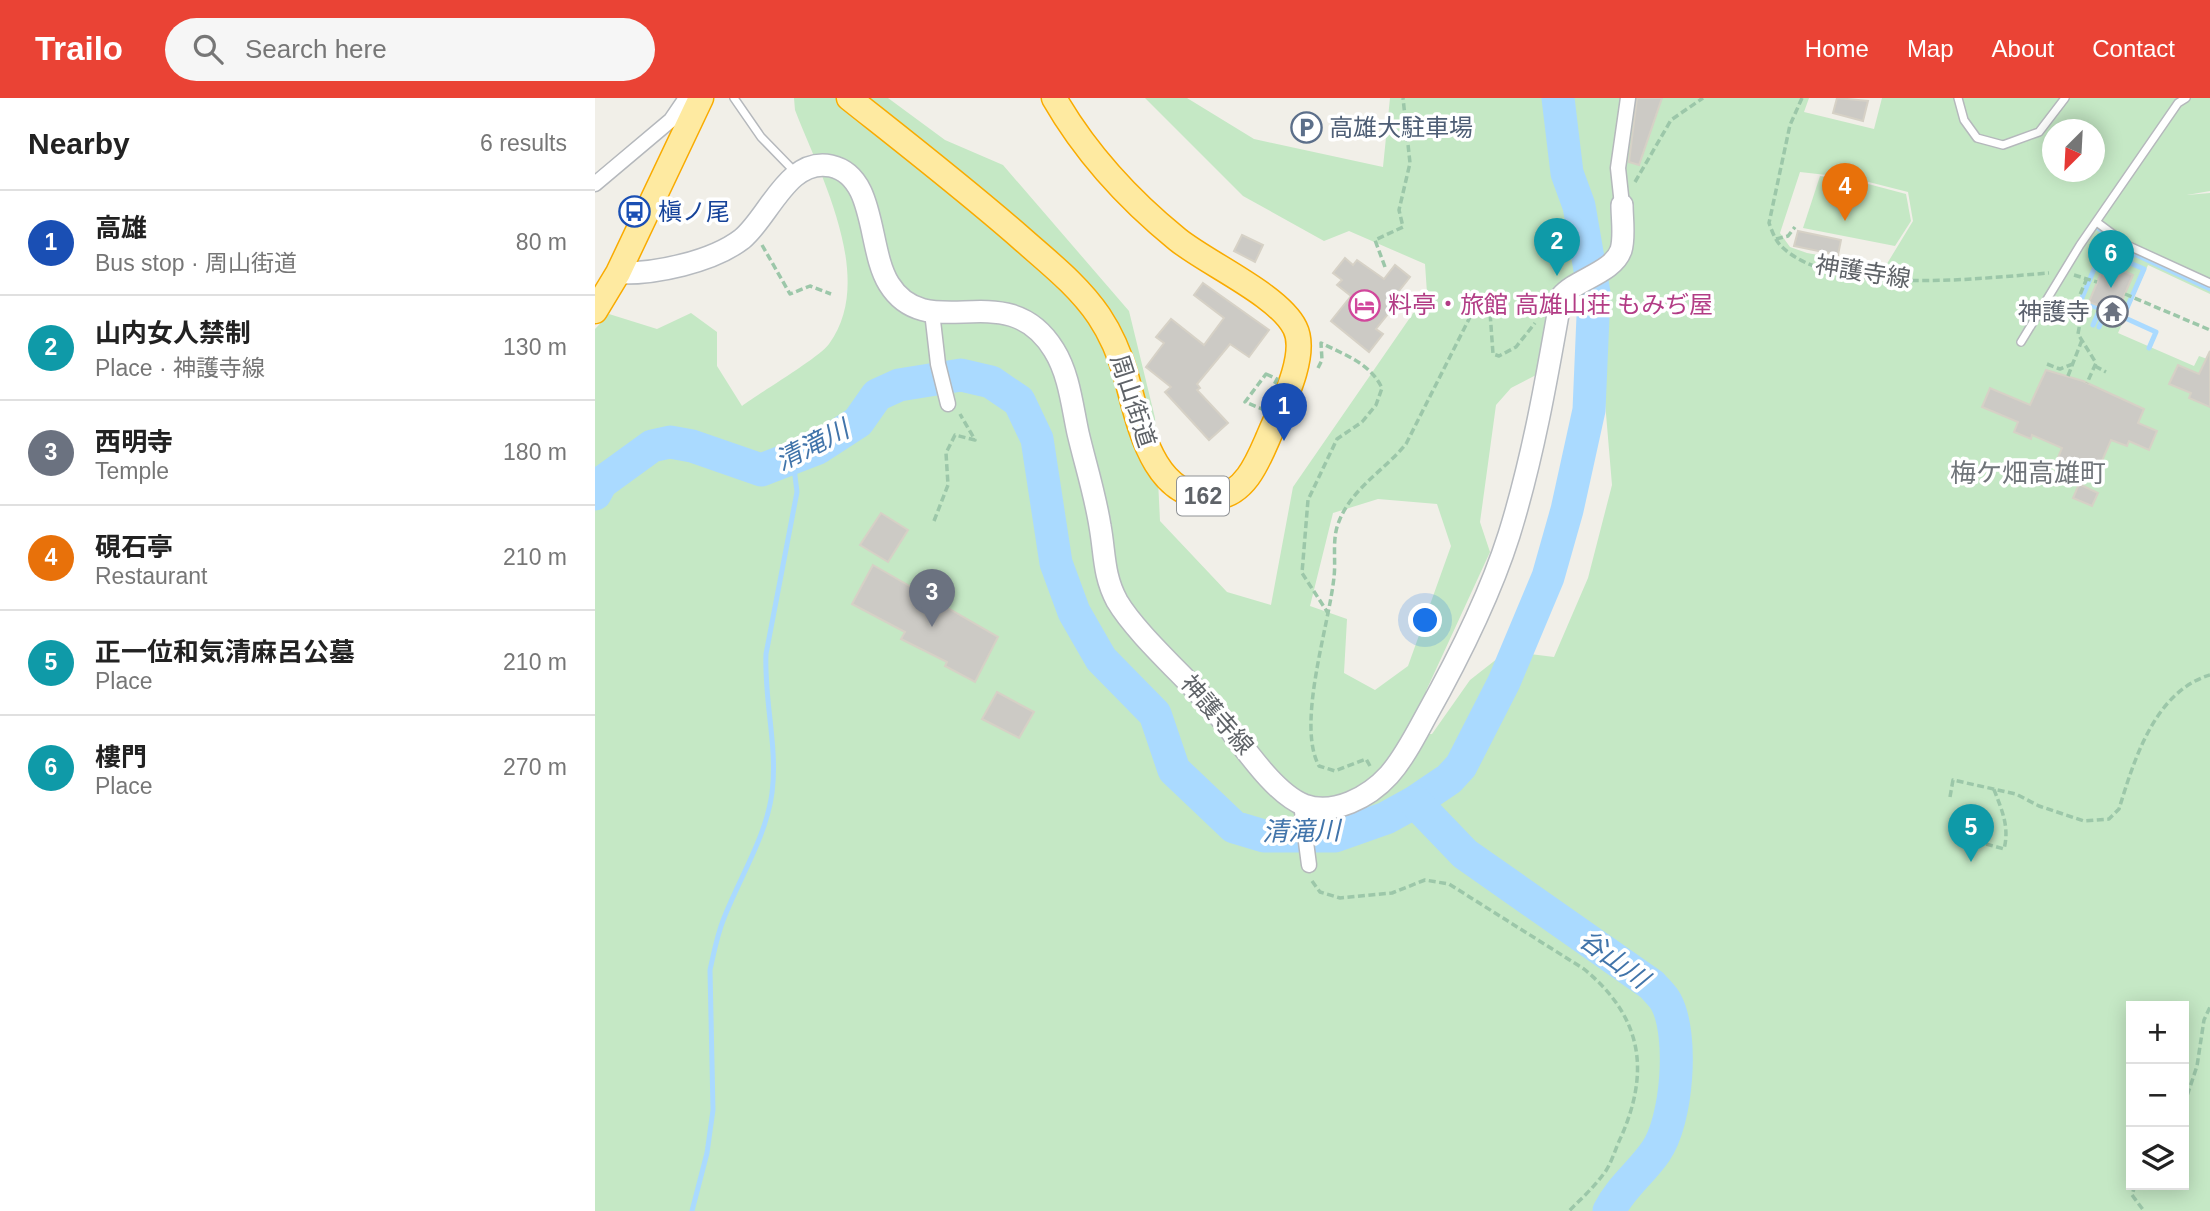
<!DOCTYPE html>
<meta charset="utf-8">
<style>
:root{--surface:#fff;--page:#f6f6f6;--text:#222;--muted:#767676;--line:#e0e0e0;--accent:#ea4335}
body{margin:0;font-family:Arial,"Noto Sans JP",sans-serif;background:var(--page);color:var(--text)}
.controls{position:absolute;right:21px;bottom:21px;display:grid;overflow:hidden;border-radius:0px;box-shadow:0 4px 18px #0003}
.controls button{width:63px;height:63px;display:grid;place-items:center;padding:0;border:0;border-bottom:2px solid var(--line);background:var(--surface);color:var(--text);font:35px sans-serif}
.compass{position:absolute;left:1447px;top:21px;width:63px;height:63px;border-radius:50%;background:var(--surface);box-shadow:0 4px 18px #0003;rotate:204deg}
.you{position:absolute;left:831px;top:523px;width:24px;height:24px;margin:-18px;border:5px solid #fff;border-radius:50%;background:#1a73e8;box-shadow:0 0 0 10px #1a73e833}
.badge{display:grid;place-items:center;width:46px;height:46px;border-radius:50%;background:var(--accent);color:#fff;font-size:23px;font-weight:700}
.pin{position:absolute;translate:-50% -58px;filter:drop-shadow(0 2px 4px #0008)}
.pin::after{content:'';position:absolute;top:37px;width:24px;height:21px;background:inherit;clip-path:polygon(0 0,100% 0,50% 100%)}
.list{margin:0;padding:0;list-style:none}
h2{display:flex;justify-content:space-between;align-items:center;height:91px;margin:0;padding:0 28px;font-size:30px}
h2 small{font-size:23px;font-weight:400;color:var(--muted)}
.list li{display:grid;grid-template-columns:46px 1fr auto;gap:21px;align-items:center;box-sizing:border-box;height:105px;padding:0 28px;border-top:2px solid var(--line)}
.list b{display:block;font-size:26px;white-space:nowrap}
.list p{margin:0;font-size:23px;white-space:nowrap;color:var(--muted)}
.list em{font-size:23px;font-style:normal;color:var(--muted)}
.icon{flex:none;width:38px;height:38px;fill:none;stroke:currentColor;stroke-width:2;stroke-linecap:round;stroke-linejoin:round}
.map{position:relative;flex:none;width:1615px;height:1113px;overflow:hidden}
header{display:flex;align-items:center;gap:42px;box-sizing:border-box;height:98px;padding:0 35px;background:var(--accent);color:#fff}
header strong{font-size:33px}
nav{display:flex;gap:38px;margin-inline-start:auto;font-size:24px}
.search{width:490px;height:63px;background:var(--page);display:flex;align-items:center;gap:18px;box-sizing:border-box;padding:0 24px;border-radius:38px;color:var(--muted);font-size:26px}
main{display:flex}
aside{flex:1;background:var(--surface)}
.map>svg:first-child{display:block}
</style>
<header>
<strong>Trailo</strong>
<div class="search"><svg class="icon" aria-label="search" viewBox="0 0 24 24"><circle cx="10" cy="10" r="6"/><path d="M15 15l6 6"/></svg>Search here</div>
<nav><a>Home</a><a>Map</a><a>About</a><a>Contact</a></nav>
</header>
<main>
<aside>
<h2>Nearby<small>6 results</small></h2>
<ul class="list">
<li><span class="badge" style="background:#1a4fb4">1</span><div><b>高雄</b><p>Bus stop · 周山街道</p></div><em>80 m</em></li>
<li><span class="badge" style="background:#0f9aa8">2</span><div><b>山内女人禁制</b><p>Place · 神護寺線</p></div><em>130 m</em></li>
<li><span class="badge" style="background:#6b7280">3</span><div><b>西明寺</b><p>Temple</p></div><em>180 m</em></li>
<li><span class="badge" style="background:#e8710a">4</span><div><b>硯石亭</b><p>Restaurant</p></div><em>210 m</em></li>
<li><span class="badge" style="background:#0f9aa8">5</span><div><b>正一位和気清麻呂公墓</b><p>Place</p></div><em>210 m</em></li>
<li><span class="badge" style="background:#0f9aa8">6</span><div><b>樓門</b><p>Place</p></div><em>270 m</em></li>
</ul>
</aside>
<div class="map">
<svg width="1615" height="1113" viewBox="0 0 1615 1113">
<rect width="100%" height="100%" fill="#f1efe8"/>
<g fill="#c5e8c5" fill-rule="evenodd">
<path d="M199,0H293L350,42L408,67L534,213L560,320L565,423L632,494L676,507L698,389L832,195L830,166L754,133L729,143L648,98L550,0H592L659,41L788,69L795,0H1214L1209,14L1279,31L1287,0H1615V93L1592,97L1615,95V196L1553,167L1523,235L1599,268L1604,258L1615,262V1113H0V231L14,216L62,231L96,215L122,234V268L147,308C164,295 224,260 234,246C282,181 225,77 200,12ZM1458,32H1500V74H1458ZM1205,74L1258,80L1313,94L1318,123L1290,169L1212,155L1195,149L1185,135ZM1003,187L1005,245L1017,387L993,480L959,559L912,553L875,582L837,636H827L835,604L831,593L895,454L885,424L901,307L916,290L943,276L961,196ZM783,401L842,406L856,448L813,568L780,592L749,575L752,521L715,508L738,415ZM1536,908H1589V1087H1536Z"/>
<path d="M1225,78L1258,82L1311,96L1316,123L1300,148L1208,130Z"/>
</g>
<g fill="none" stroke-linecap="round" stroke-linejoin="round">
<g stroke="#aadaff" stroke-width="5">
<path d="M1503,130L1535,154L1615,191"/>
<path d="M1538,156L1535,165L1549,171L1528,219L1561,234L1554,250"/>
<path d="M1485,202L1505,211L1498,227"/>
<path d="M1486,202L1508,150"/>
<path d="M1504,229L1511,213L1528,219"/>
<path d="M97,1113L112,1055L118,1012L115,872C119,854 122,837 129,820C145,779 171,739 177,695C183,649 169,603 171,556L202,394L198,362"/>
</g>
<g stroke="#aadaff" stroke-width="33">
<path d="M0,396L6,385L57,348L75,344L97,348L166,372L223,350L263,324L282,297L304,287L366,277L396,284L424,303L442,341L461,465L479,514L506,561L560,616L579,672L639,729L669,738H740L791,720L820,704L854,681L866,668L909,584L953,479L972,412L994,312L999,195L984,108L972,75L963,0"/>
<path d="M820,704L870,756L1057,887C1061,892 1068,898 1071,904C1089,937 1082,1023 1061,1053C1047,1074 1026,1089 1014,1113"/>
</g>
</g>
<g fill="#cccac5" stroke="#d6d1c6" stroke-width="2">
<path d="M1042,0H1067L1044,67L1034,64Z"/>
<path d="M1242,0L1273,3L1268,23L1238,15Z"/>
<path d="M1203,133L1246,142L1243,157L1199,148Z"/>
<path d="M647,137L668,147L660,164L639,153Z"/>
<path d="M750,160L758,167L762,162L789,181L800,167L815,179L804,193L809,196L781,231L788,236L774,254L736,223L756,198L742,187L747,182L738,175Z"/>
<path d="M1510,165L1538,177L1522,215L1494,204Z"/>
<path d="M608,185L674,232L654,259L635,246L602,286L605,290L602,292L633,325L614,342L570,294L576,289L551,269L569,245L561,239L576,221L609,247L629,220L599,197Z"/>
<path d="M1615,253V309L1594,300L1596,295L1574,286L1583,267L1604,276Z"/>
<path d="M1451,272L1488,283L1549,311L1543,325L1562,333L1554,352L1534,343L1532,348L1516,342L1500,379L1462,362L1467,350L1437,337L1436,341L1419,334L1423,324L1387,309L1395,290L1435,307Z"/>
<path d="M1484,386L1503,395L1497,408L1478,400Z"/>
<path d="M286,415L313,432L293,464L265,447Z"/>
<path d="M278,467L403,539L380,584L350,568L352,564L306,541L310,534L257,506Z"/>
<path d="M402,594L439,614L424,640L387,621Z"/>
</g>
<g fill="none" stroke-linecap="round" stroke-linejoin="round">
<defs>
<g id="service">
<path d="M139,0L166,39L201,75"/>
<path d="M1363,0L1369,22L1382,40L1408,47L1444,34L1470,0"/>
<path d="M1503,125L1534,148L1615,185"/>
<path d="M1426,244L1485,147L1583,5L1591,0"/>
</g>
<g id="minor">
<path d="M0,86L76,22L91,0"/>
<path d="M1027,107L1023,70L1033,0"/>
<path d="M337,214L343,266L353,306"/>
<path d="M706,706L714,767"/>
</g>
<path id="secondary" d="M23,175C60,176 117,164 147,141C174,119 193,59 236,68C282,78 272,151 294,186C333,249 412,175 459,252C474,276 477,307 483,335C490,365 500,396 505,428C510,455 508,477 522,503C542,537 593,581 620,613C643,639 676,694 709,707C739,718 774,699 794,677C809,660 820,638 831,618C863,561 894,500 914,437C938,360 952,279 966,199C981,181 1018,175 1026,152C1030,139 1027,121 1027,107"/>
<g id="trunk">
<path d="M254,0C312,46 370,91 426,140C453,164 483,187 504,218C516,236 525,257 531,278C544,324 557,404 621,399C650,396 663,363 673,340C684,313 714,258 700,230C684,197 611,165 582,141C533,101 490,54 459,0"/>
<path d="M0,213L23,175L106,0"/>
</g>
</defs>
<use href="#service" stroke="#b5b8bc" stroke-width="10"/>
<use href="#minor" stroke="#b5b8bc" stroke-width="17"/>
<use href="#secondary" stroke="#b6babf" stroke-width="24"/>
<use href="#trunk" stroke="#f9ab00" stroke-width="27"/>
<g stroke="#9cc7a9" stroke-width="3.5" stroke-dasharray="7 3.5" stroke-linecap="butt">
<path d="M1207,0L1195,27L1174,125C1177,133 1180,142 1186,148C1237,199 1387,180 1454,175"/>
<path d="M1040,84L1076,22L1108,0"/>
<path d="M1181,141L1193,138L1200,129"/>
<path d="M167,147L195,196L215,188L236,196"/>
<path d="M790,169L780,142L808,129L804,112L815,65L808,0"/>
<path d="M1479,177L1502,184"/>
<path d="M1492,180L1482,204L1487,213L1483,236L1501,265L1492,285"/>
<path d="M1530,196L1615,232"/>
<path d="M1452,266L1465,271L1478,266"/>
<path d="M1500,268L1511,274"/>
<path d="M723,270L727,262L726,245C750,257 775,265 787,290L781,307L767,324L742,341L713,402L707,475L733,515"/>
<path d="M671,276L682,281L667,311L650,304Z"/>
<path d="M1473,278L1487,242"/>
<path d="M339,423L353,387L351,355L360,337L380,342L365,316"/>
<path d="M775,668L771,661L740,673L724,668C701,626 734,528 739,479C741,463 737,442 743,426C756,390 788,374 811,346L875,219L885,211L895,214L898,256L904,258L921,249L940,225"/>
<path d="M1355,699L1358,682L1421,696L1444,708L1489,723L1514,721L1524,711C1539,662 1560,593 1615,577"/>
<path d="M1391,746L1409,751C1415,728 1406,710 1398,689"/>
<path d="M717,783L725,794L745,800L797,795L830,782L854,786L989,871C1046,918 1056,971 1026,1039C1020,1051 1016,1068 1007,1078C997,1091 985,1102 974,1113"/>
<path d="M1589,1007L1602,968L1609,922L1615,909"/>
<path d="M1540,1087L1537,1097L1549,1113"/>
</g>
<use href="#service" stroke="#fff" stroke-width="7"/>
<use href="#minor" stroke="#fff" stroke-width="14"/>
<use href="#secondary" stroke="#fff" stroke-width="21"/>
<use href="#trunk" stroke="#feeaa1" stroke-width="24"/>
</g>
<defs>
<symbol id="parking-ring" viewBox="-11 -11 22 22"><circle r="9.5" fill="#fff" stroke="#5c6f8a" stroke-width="1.5"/><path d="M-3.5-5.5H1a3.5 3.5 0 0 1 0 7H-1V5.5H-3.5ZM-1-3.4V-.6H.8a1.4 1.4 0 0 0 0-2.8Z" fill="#5c6f8a"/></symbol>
<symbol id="bus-ring" viewBox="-11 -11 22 22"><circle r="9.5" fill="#fff" stroke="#1a4fb4" stroke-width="1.5"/><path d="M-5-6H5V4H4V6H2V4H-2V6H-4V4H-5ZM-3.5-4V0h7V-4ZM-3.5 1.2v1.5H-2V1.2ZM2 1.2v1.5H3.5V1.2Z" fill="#1a4fb4"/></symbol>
<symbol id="hotel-ring" viewBox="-11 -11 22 22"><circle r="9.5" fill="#fff" stroke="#d1479c" stroke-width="1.5"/><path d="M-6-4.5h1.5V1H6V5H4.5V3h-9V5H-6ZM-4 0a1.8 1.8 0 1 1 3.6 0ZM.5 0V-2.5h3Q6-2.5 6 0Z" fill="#d1479c"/></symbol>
<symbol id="temple-ring" viewBox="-11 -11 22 22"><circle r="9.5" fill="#fff" stroke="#6b7280" stroke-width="1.5"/><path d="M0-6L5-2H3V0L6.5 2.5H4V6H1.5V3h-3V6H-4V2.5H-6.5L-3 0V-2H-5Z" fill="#6b7280"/></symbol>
</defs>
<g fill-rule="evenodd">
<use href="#parking-ring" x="694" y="12" width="35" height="35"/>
<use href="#bus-ring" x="22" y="96" width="35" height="35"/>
<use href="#hotel-ring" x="752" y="190" width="35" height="35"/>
<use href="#temple-ring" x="1500" y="196" width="35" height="35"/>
</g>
<g text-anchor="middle" stroke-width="7" stroke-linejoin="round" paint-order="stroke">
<rect fill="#fff" stroke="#8f9295" stroke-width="2" x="582" y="378.5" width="52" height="39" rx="5"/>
<g font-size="23" font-weight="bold" fill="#5f6368">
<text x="608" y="406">162</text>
</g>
<g font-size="24" fill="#4e5e75" stroke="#fff" text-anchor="start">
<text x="734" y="38">高雄大駐車場</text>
</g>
<g font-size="24" fill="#164399" stroke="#fff" text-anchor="start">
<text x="63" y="122">槇ノ尾</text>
</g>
<g font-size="24" fill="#5f6368" stroke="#fff">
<text transform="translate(1268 174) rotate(9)" y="8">神護寺線</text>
<text transform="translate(538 303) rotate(72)" y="8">周山街道</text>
<text transform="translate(622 617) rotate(49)" y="8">神護寺線</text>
</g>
<g font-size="24" fill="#b23c85" stroke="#fff" text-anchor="start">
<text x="793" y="215">料亭・旅館 高雄山荘 もみぢ屋</text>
</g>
<g font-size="24" fill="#5b616d" stroke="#fff" text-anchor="end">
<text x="1495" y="222">神護寺</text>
</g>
<g font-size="26" font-style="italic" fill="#4174aa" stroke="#fff">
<text transform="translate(217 347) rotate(-27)" y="9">清滝川</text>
<text transform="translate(706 733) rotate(-1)" y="9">清滝川</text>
<text transform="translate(1019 861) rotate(36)" y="9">谷山川</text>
</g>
<g font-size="26" fill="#70757a" stroke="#fff">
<text x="1433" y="384">梅ケ畑高雄町</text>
</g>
</g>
</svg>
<div class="controls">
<button>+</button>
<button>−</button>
<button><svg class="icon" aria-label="layers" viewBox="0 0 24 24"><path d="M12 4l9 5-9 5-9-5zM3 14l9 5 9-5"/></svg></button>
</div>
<svg class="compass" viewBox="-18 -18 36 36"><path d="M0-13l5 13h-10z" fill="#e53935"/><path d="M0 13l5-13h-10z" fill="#767676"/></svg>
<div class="you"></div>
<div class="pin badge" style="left:689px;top:343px;background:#1a4fb4">1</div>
<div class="pin badge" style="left:962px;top:178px;background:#0f9aa8">2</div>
<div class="pin badge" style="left:337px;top:529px;background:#6b7280">3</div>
<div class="pin badge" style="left:1250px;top:123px;background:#e8710a">4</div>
<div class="pin badge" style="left:1376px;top:764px;background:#0f9aa8">5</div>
<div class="pin badge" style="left:1516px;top:190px;background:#0f9aa8">6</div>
</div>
</main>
